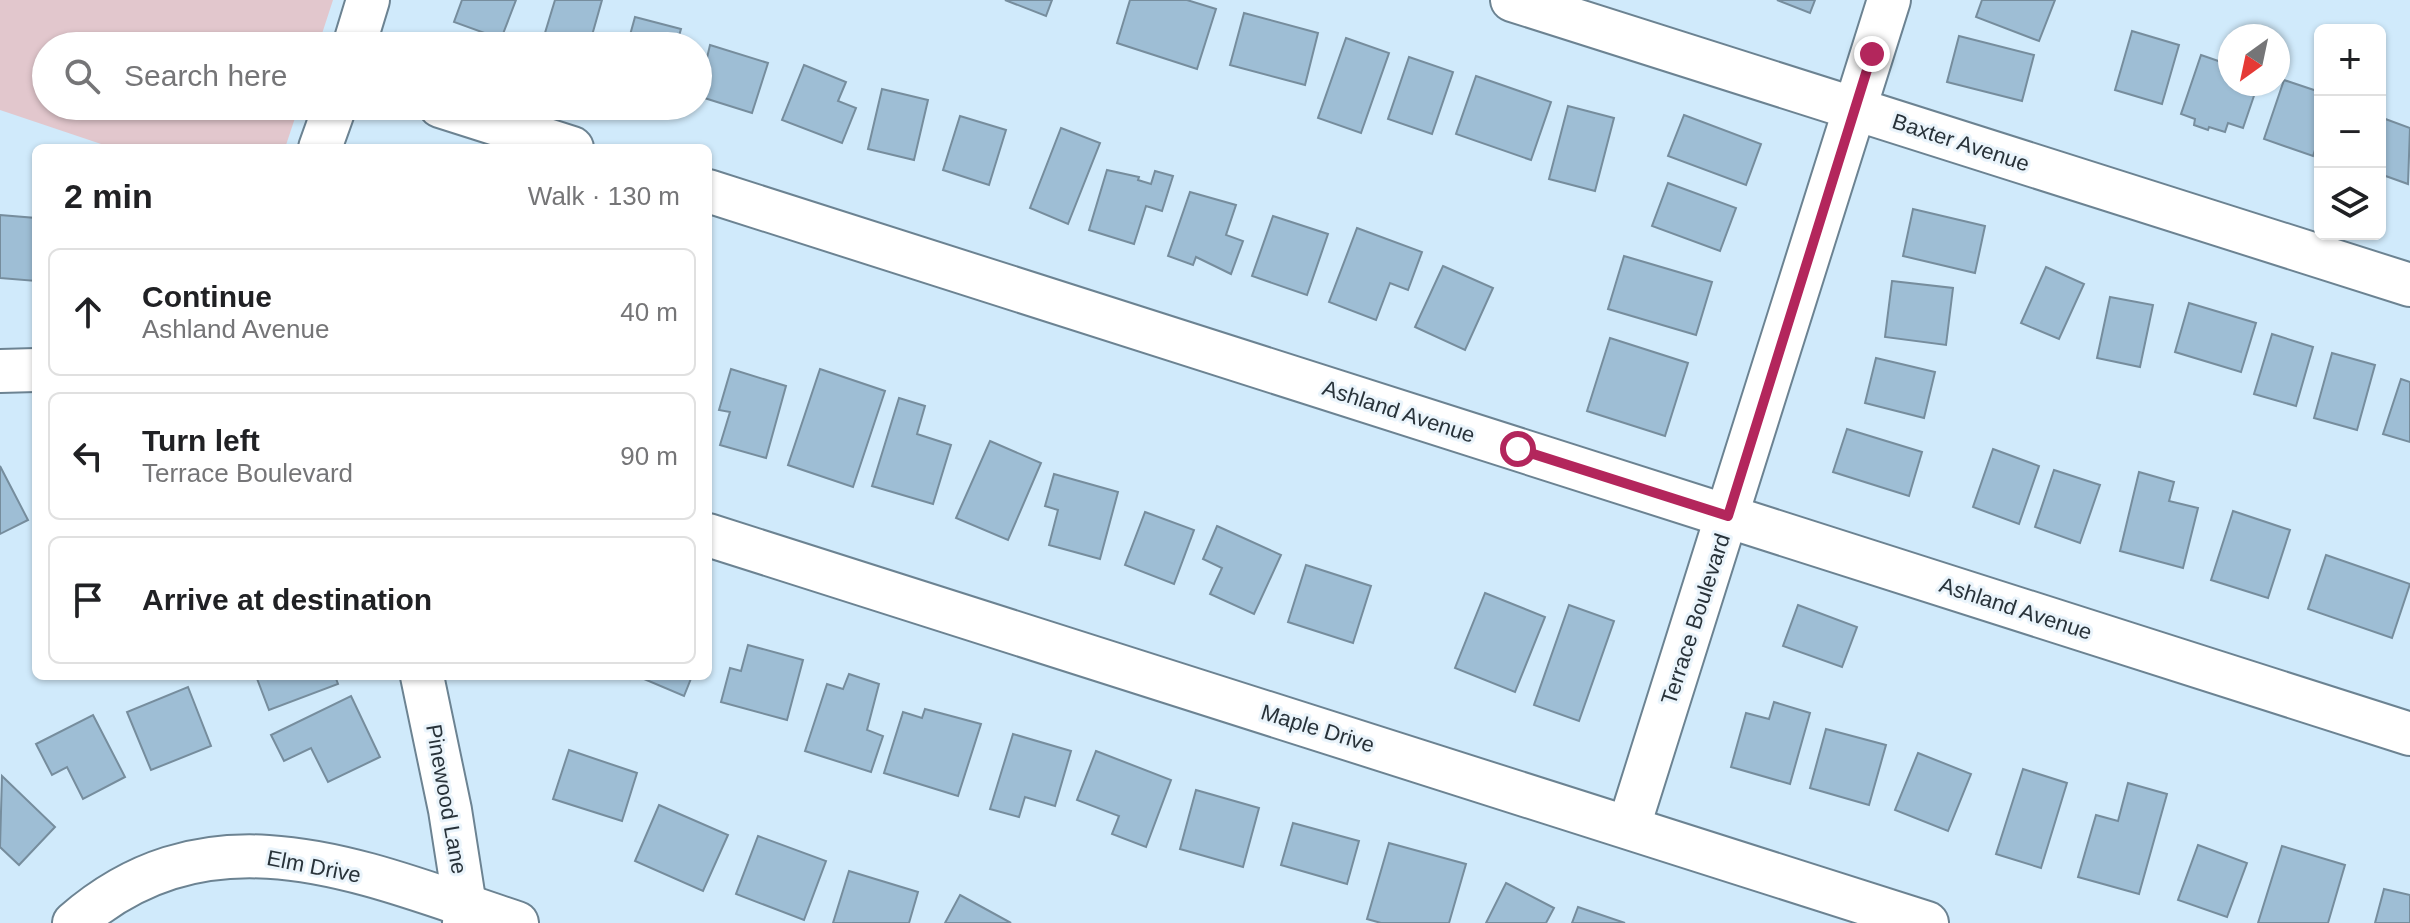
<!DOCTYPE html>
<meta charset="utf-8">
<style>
:root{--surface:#fff;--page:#f2f2f2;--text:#202124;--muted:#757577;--line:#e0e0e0}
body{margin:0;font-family:Arial,sans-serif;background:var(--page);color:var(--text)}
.controls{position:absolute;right:24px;top:24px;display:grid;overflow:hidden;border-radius:12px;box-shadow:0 2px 6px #0004}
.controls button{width:72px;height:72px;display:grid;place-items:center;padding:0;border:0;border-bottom:2px solid var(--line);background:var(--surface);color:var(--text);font:40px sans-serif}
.compass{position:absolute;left:2218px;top:24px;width:72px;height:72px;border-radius:50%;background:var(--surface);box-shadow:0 2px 6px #0004;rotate:213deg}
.stop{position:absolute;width:24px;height:24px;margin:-18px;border:6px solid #b3265c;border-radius:50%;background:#fff}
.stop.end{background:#b3265c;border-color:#fff;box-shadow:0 2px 8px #0008}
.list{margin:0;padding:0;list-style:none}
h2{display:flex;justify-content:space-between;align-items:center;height:104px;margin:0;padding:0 32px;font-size:34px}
h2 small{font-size:26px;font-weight:400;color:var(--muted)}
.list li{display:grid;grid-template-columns:52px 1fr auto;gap:24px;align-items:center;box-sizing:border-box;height:128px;margin:0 16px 16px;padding:0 16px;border:2px solid var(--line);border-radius:12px}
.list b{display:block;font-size:30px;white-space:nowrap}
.list p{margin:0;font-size:26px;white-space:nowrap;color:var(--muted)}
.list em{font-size:26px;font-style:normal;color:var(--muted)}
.icon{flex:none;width:44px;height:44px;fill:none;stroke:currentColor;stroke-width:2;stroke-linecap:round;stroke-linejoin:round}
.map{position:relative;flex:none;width:2410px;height:923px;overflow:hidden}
.search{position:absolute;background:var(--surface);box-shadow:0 2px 6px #0004;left:32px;top:32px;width:680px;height:88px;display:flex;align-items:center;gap:20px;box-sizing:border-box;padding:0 28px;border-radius:44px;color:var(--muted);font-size:30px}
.panel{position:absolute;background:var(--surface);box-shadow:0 2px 6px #0004;left:32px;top:144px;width:680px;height:536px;border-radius:12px}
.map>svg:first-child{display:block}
</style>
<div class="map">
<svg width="2410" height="923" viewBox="0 0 2410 923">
<rect width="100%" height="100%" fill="#d0eafb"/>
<path fill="#e2c7cd" d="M0,0H333L318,46H46V106H299L285,148H113L0,110Z"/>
<g fill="#9ebed5" stroke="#768d9d" stroke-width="2">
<path d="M462,0H516L501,39L454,22Z"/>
<path d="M555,0H602L589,46H541Z"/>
<path d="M1005,0H1052L1046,16Z"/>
<path d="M1130,0H1187L1216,9L1197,69L1117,43Z"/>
<path d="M1777,0H1815L1810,13Z"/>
<path d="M1982,0H2055L2039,41L1976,17Z"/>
<path d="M1244,13L1318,33L1305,85L1230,65Z"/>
<path d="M635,17L681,29L676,46H627Z"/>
<path d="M2132,31L2179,45L2162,104L2115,90Z"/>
<path d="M1959,36L2034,55L2022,101L1947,82Z"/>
<path d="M1346,38L1389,53L1361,133L1318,118Z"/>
<path d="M710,45L768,63L752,113L698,96Z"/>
<path d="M2201,55L2230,65V84H2258L2243,128L2228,123L2225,132L2209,127L2208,130L2194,125L2195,119L2181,114Z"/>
<path d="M1409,57L1453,72L1432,134L1388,119Z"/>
<path d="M804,65L846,82L838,101L856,108L842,143L782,120Z"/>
<path d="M1476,76L1551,102L1531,160L1456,134Z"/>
<path d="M2284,80L2320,92V135L2313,156L2264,139Z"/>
<path d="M882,89L928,100L914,160L868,149Z"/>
<path d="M1568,106L1614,118L1595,191L1549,179Z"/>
<path d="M1684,115L1761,144L1746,185L1668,156Z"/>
<path d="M960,116L1006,130L989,185L943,170Z"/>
<path d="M2380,117L2410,128L2408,184L2380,174Z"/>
<path d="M1061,128L1100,143L1068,224L1030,208Z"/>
<path d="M1107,170L1139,177L1138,180L1151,184L1155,171L1173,176L1162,211L1146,206L1134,244L1089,230Z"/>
<path d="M1668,183L1736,208L1720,251L1652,226Z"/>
<path d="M1190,192L1236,205L1226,235L1243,241L1231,274L1196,257L1193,265L1168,256Z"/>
<path d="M1913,209L1985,226L1975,273L1903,256Z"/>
<path d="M0,215L36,218V281L0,278Z"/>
<path d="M1273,216L1328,234L1307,295L1252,276Z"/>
<path d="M1357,228L1422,252L1408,290L1390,283L1376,320L1329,302Z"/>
<path d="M1624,256L1712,282L1696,335L1608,309Z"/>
<path d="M1443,266L1493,288L1465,350L1415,327Z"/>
<path d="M2046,267L2084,284L2059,339L2021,323Z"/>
<path d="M1892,281L1953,288L1946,345L1885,337Z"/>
<path d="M2110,297L2153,305L2140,367L2097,358Z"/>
<path d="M2189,303L2256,323L2241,372L2175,352Z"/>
<path d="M2272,334L2313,347L2296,406L2254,394Z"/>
<path d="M1610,338L1688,363L1665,436L1587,411Z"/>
<path d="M2332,353L2375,365L2357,430L2314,418Z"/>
<path d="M1876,358L1935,372L1924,418L1865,403Z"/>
<path d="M731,369L786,386L766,458L720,445L730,412L719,410Z"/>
<path d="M820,369L885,391L853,487L788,465Z"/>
<path d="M2401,379L2410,382V442L2383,434Z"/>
<path d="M899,398L925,406L917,434L951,445L933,504L872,486Z"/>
<path d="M1847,429L1922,452L1909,496L1833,472Z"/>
<path d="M990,441L1041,463L1008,540L956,518Z"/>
<path d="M1993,449L2039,466L2019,524L1973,507Z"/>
<path d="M0,466L28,520L0,534Z"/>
<path d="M2054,470L2100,485L2080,543L2035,527Z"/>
<path d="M2139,472L2174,482L2169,501L2198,508L2183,568L2120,551Z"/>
<path d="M1054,474L1118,492L1100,559L1049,545L1058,510L1045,506Z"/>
<path d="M2233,511L2290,530L2268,598L2211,580Z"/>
<path d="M1145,512L1194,530L1174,584L1125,565Z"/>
<path d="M1217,526L1281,555L1254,614L1210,594L1222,568L1203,559Z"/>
<path d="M2326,555L2410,584L2392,638L2308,609Z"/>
<path d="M1306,565L1371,586L1353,643L1288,622Z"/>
<path d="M1485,593L1545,617L1515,692L1455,668Z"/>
<path d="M1569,605L1614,621L1579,721L1534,705Z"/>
<path d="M1798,605L1857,627L1842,667L1783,646Z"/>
<path d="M748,645L803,660L787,720L721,702L730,668L741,671Z"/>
<path d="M849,674L879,684L867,730L883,736L871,772L805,751L827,684L843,689Z"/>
<path d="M256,676H335L338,684L269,710Z"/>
<path d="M637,676H692L684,696Z"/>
<path d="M188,687L211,746L151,770L127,712Z"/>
<path d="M351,696L380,757L328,782L311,748L284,761L271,735Z"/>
<path d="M1774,702L1810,713L1790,784L1731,767L1746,713L1769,719Z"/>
<path d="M925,709L981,724L958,796L884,773L903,712L922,718Z"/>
<path d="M93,715L125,777L83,799L67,767L52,775L36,744Z"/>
<path d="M1826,729L1886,745L1869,805L1810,788Z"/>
<path d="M1013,734L1071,751L1055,806L1025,797L1019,817L990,809Z"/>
<path d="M569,750L637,773L622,821L553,799Z"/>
<path d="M1096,751L1171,780L1146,847L1112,834L1119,816L1077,800Z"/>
<path d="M1918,753L1971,774L1948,831L1895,810Z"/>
<path d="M2023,769L2067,783L2041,868L1996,854Z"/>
<path d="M2,776L55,827L19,865L0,847Z"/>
<path d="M2128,783L2167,794L2139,894L2078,877L2096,815L2118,821Z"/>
<path d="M1196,790L1259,808L1243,867L1180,849Z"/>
<path d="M659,805L728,835L703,891L635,861Z"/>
<path d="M1293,823L1359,841L1347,884L1281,865Z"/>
<path d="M758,836L826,861L804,920L736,894Z"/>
<path d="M1389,843L1466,864L1449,923H1381L1367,919Z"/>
<path d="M2198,845L2247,863L2227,917L2178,900Z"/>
<path d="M2282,846L2345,865L2328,923H2258Z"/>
<path d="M849,871L918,892L909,923H833Z"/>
<path d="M1506,883L1554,908L1546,923H1486Z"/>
<path d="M2384,889L2410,895V923H2375Z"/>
<path d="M960,895L1011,923H945Z"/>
<path d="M1578,907L1625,923H1572Z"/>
</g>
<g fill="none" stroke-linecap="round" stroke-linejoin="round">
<defs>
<g id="minor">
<path d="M1512,0L2410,285"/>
<path d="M354,46L368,0"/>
<path d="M440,106L572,148"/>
<path d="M320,148L335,106"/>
<path d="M708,191L2410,734"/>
<path d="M0,371L36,370"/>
<path d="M708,535L1927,923"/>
<path d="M422,676L450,810L465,906L464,923"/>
<path d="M1629,826L1889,0"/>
<path d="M74,923C213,802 365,873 517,923"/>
</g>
</defs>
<use href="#minor" stroke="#6c8392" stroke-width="46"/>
<use href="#minor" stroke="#fff" stroke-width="42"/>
</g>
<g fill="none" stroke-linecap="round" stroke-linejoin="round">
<path stroke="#b3265c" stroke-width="10" d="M1518,449L1728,516L1872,54"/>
</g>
<g text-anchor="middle" stroke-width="6" stroke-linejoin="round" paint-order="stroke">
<g font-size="22" fill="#283239" stroke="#eaf4fb">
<text transform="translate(1961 142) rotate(18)" y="8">Baxter Avenue</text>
<text transform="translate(1399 411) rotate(18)" y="8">Ashland Avenue</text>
<text transform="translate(2016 608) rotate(18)" y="8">Ashland Avenue</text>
<text transform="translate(1695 619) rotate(-72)" y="8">Terrace Boulevard</text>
<text transform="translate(1318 728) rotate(17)" y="8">Maple Drive</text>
<text transform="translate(447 799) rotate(80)" y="8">Pinewood Lane</text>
<text transform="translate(314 866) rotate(11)" y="8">Elm Drive</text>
</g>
</g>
</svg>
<div class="controls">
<button>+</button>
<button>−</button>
<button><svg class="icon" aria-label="layers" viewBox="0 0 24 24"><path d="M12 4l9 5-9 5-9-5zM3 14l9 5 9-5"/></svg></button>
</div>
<svg class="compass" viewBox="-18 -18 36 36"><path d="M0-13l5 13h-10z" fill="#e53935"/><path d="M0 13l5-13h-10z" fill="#757577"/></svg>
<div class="stop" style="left:1518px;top:449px"></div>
<div class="stop end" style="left:1872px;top:54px"></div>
<div class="search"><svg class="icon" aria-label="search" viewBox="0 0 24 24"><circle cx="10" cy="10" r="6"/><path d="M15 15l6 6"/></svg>Search here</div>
<section class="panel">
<h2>2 min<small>Walk · 130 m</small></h2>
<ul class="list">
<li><svg class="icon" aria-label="ahead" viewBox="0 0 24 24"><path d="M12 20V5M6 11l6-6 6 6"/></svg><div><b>Continue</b><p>Ashland Avenue</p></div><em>40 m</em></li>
<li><svg class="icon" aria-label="left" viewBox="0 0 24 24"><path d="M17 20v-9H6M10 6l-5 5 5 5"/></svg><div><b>Turn left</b><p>Terrace Boulevard</p></div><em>90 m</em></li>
<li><svg class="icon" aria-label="arrive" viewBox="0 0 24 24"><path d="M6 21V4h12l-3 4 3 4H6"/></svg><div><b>Arrive at destination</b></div></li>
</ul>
</section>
</div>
